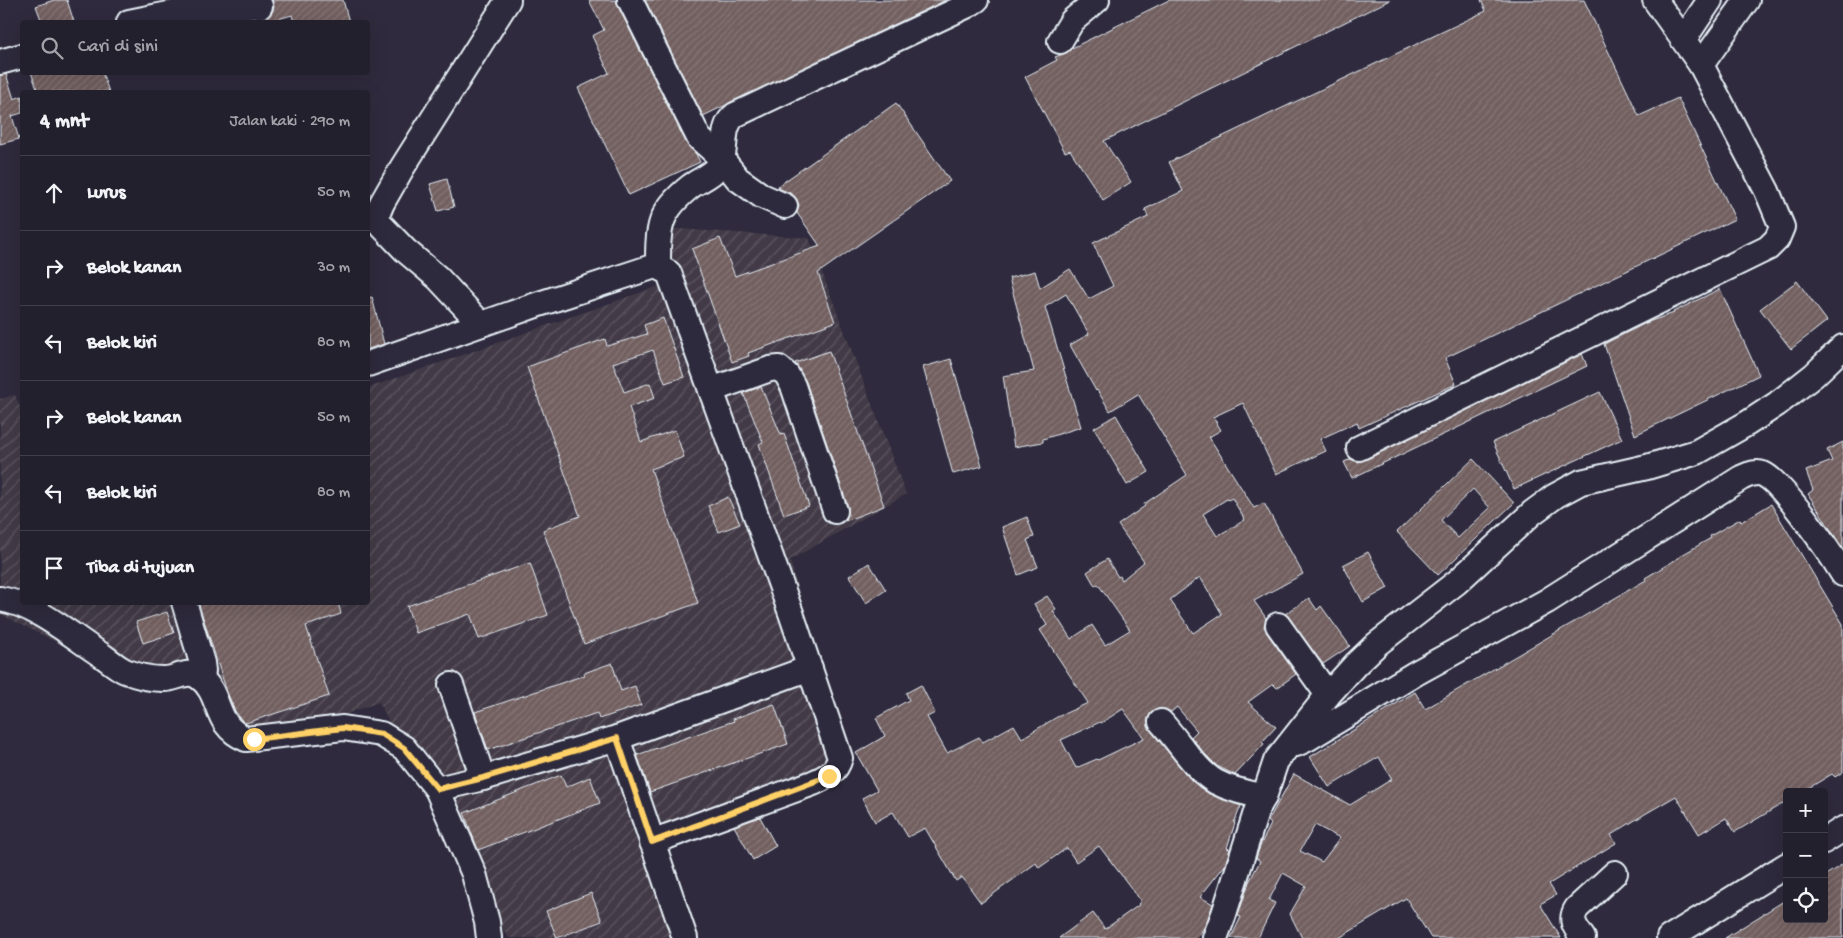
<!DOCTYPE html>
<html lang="id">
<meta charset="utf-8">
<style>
:root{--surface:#23202e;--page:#2b2836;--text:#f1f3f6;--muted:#a3a3aa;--line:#403e4a}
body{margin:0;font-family:"Gochi Hand",sans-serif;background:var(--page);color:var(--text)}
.controls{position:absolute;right:15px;bottom:15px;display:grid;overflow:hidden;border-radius:5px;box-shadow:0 5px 20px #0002}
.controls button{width:45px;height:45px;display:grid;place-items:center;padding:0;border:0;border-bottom:1px solid var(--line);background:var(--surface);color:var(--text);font:25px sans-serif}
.stop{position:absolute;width:15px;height:15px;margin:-11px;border:4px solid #ffd166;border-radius:50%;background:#fff}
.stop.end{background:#ffd166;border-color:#fff;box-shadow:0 1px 5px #0008}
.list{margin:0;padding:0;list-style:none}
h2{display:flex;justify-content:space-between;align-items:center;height:65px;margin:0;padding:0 20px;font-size:21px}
h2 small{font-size:16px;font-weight:400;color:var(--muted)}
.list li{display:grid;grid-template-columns:32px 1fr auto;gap:15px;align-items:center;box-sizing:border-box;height:75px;padding:0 20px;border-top:1px solid var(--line)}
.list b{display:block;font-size:19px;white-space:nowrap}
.list em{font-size:16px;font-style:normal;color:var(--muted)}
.icon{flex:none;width:28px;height:28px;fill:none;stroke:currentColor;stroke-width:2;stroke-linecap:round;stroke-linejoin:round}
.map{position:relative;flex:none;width:1843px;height:938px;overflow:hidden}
.search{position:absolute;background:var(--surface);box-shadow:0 5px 20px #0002;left:20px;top:20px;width:350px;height:55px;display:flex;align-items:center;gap:12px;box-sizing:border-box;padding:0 18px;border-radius:5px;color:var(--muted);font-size:19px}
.panel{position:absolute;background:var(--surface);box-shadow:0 5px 20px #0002;left:20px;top:90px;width:350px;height:515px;border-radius:5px}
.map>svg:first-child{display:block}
</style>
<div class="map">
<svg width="1843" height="938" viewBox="0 0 1843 938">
<defs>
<pattern id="industrial-furrows" width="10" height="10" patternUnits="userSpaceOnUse" patternTransform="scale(1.25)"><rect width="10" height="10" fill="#433a47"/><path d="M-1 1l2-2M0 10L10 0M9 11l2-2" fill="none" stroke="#5e5762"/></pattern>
<pattern id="building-hatch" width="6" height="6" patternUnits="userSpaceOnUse" patternTransform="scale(1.25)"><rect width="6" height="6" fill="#725e5f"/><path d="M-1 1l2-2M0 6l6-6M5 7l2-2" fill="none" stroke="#867677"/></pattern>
</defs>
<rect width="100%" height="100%" fill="#2f2a3d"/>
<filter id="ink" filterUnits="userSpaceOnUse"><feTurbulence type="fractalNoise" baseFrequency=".02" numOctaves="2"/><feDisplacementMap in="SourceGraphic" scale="10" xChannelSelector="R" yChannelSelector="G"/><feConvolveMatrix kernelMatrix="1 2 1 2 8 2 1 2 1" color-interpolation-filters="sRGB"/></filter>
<g filter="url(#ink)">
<path fill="url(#industrial-furrows)" d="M663,228L809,238L906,494L790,560L846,767L657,834L695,938H509L466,878L379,702L251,749L192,689L135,681L0,614V399L15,395L22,412V602H368V388L679,279Z"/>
<g fill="url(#building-hatch)" stroke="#e8f1f8" fill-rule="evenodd">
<path d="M54,0H67L74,22H42L36,6Z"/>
<path d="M272,0H343L349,22H294L292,15L267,22L266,18L272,12L274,6Z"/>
<path d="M589,0H616L618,6L687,144L696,154L700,162L629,195L578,88L609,73L592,36L604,30Z"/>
<path d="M645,0H946L703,116Z"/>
<path d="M1169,0H1390L1104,141L1131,182L1103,200L1070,150L1065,152L1025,77L1057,60L1055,57L1066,53L1072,48Z"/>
<path d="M1481,0H1584L1639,116L1678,98L1735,219L1445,358L1456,384L1359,428L1357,422L1320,439L1326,451L1276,474L1243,403L1213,417L1221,430L1209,437L1254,508L1264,503L1303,574L1254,601L1266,618L1264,626L1267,633L1296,674L1277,688L1273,684L1248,702L1276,727L1262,742L1264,744L1235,775L1217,766L1205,754L1191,737L1197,731L1177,707L1171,712L1165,709H1158L1152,712L1148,718V725L1151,731L1192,781L1210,794L1241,806L1234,823H1235L1227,848L1230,849L1225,865L1200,897L1213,904L1206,924L1200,934L1196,938H1059L1093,913L1105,929L1139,905L1138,904L1141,901L1099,846L1076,862L1067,848L1039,868L1036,863L981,903L962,877L956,881L925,828L908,837L893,812L875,822L862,798L877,790L856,753L885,736L876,718L909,700L906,693L921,685L935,713L927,717L947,753L979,737L983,742L1014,725L1022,738L1057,717L1088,703L1040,630L1047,625L1034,604L1047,596L1056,609L1053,611L1071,639L1092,625L1105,645L1130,630L1098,584L1095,586L1087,572L1107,559L1118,577L1120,576L1122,580L1144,562L1118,525L1145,506L1144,504L1187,475L1138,394L1110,411L1097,390L1096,391L1070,345L1089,334L1066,294L1045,307L1081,427L1043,439V442L1014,447L1003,376L1034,371L1009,278L1035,271L1040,288L1070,269L1089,299L1113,286L1093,243L1148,217L1145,209L1183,191L1169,162L1486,11ZM1232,498L1245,520L1217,536L1203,514L1227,499L1228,500ZM1200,577L1222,614L1193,633L1170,600ZM1123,709L1144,738L1098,760L1097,759L1076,768L1061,740L1100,722L1101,723Z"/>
<path d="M31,72H102L109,92H38Z"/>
<path d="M6,74L14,99L22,96V113L12,116L19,139L0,144V75Z"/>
<path d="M896,103L950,181L818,273L835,322L748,353L749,356L732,362L692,249L720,238L735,276L820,246L797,213L799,205L796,198L790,193L780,189L778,186Z"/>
<path d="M447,179L454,207L438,211L430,184Z"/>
<path d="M1797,281L1827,321L1791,349L1760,309Z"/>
<path d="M1720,289L1759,375L1635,435L1604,344L1648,322L1674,313L1673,312Z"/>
<path d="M372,297L384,344L368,349V298Z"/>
<path d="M663,318L684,377L665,383L653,350L613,363L624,392L650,383L655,398L629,407L641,442L675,430L684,457L651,469L698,603L584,644L543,530L580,516L527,367L605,339L607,346L647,334L644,325Z"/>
<path d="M829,351L884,506L845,521L848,514V507L806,382L795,363Z"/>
<path d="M1582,354L1587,366L1352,478L1344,462L1351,459L1358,462L1365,460Z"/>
<path d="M951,359L982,466L953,474L923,367Z"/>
<path d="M761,387L781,435L784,434L809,506L784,515L759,444L763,442L743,393Z"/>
<path d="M1600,392L1622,439L1514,489L1493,442Z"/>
<path d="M1116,415L1149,472L1127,485L1094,428Z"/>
<path d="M1843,442V549L1808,494L1813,490L1806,471L1832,461L1827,450Z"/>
<path d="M1473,459L1514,503L1438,575L1397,532ZM1473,489L1490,508L1458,538L1441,520Z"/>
<path d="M728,497L740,524L719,532L708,506Z"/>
<path d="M1771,504L1843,624V772L1835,777L1832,774L1802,792H1787V801L1735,832L1726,818L1699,834L1676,796L1645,814L1611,835L1616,843L1549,884L1556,895L1540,904L1561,938H1431L1406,898L1339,938H1302L1290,914L1306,886L1283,873L1269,900L1275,903L1258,938H1231L1241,917L1238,916L1249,882L1260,861L1256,858L1261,844L1271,824L1268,821L1294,774L1350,805L1392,779L1379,757L1329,787L1310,757L1415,692L1425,709L1646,580L1645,578L1680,557V556L1711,538L1710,536L1740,519L1741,522ZM1315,825L1340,838L1322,862L1300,851Z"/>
<path d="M1027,517L1034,537L1027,540L1038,567L1018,575L1002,527Z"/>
<path d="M1368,552L1388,588L1363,602L1343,565Z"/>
<path d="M530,563L548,615L479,639L470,614L416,633L407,606Z"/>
<path d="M869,563L886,590L866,603L849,576Z"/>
<path d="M1309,598L1317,610L1321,606L1350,646L1323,664L1285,614Z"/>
<path d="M198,602H338L341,614L306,626L329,696L246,723L243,722L235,711L227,692Z"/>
<path d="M167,612L174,633L143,643L136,622Z"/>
<path d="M612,663L621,691L635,686L641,705L599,719L597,713L488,750L475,712L585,675L584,673Z"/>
<path d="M774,704L788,744L650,792L637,755L734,721L733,719Z"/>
<path d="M561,775L566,787L590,777L600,803L478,850L464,813Z"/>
<path d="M760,817L776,846L753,860L734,826Z"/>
<path d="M1843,864V938H1725L1787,899V919H1824V876Z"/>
<path d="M591,893L602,921L557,938L546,911Z"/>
</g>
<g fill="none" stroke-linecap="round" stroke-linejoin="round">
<defs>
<g id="minor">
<path d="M630,0L699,138L722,159L738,179L762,196L785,206"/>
<path d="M1655,0L1701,65L1747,0"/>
<path d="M129,22L183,11L260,6"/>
<path d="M1684,39L1710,0"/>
<path d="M1060,41L1072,21L1097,0"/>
<path d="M0,62L22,56"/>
<path d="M658,267C658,227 658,212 691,186C699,180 711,176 717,168C730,153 718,128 735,115L968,5L976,0"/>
<path d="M481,324L438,278L406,251L380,224L377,215L382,203L402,168L508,0"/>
<path d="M368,364L536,305L652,267H658L669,273L791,613L840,758C836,773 826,777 813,783L652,842"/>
<path d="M711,390L770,369L779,368L787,375L793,386L835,511"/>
<path d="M1359,448L1768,248L1777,239L1782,227L1767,191L1701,65"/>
<path d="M0,599C36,604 73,637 103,656C110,661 118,668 125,671C137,676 151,679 163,679C176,680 187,668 199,677C223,694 212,725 246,739L343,728L381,734L404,748L437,789L474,874L487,922L489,938"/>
<path d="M184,602L202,663L203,671L199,677"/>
<path d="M1278,625L1328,695"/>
<path d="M451,685L483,778"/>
<path d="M1161,722C1177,739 1197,772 1216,782C1231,790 1247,793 1264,797"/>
<path d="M617,738L810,668"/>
<path d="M1296,744L1307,739L1416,673L1547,601L1741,478C1748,475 1755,471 1763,474C1782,482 1831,554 1843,574"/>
<path d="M437,789L483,778L617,738L685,938"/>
<path d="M1824,841L1843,829"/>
<path d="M1215,938L1224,914L1257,809L1264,797L1276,761L1328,695L1356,664L1377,644L1457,582L1532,513L1555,496L1581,482L1647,467L1697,452L1748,423L1777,404L1814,375L1843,347"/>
<path d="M1583,938C1575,927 1569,920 1577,908L1615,873"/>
<path d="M1669,938L1787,865"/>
</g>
</defs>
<use href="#minor" stroke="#e8f1f8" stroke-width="28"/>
<use href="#minor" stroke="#2f2a3d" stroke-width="24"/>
</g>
</g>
<g fill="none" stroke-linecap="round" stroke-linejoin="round" filter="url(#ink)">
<path stroke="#ffd166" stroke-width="6" d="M254,739L343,728L382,734L404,748L438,789L483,778L617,738L652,842L829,776"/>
</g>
</svg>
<div class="controls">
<button>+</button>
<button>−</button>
<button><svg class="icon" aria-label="locate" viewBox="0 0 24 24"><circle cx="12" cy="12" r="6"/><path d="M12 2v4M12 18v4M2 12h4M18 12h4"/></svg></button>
</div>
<div class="stop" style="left:254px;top:739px"></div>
<div class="stop end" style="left:829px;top:776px"></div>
<div class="search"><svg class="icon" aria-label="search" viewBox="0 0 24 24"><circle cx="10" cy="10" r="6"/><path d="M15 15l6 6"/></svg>Cari di sini</div>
<section class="panel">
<h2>4 mnt<small>Jalan kaki · 290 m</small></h2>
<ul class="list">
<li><svg class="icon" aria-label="ahead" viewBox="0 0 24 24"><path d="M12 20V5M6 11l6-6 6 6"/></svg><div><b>Lurus</b></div><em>50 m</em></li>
<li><svg class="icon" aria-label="right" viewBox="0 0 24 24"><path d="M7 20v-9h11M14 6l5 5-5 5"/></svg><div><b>Belok kanan</b></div><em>30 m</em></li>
<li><svg class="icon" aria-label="left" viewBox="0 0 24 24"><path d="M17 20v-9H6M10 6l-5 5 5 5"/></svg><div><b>Belok kiri</b></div><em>80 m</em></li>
<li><svg class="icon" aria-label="right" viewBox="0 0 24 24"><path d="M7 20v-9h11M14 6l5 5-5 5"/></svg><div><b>Belok kanan</b></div><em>50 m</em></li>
<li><svg class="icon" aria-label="left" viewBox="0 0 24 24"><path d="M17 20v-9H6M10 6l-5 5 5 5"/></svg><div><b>Belok kiri</b></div><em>80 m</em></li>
<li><svg class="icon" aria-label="arrive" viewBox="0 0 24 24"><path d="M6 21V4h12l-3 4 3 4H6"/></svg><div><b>Tiba di tujuan</b></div></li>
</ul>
</section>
</div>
